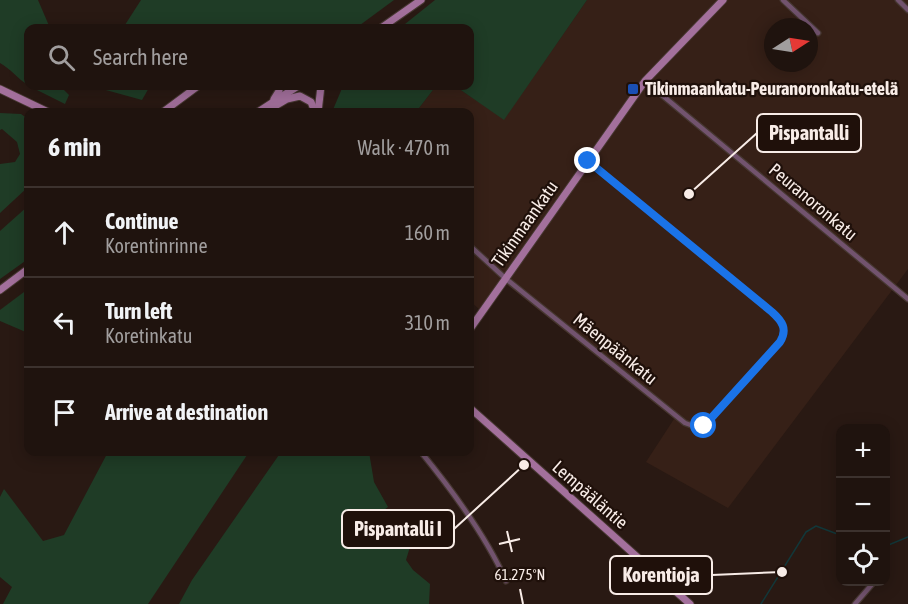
<!DOCTYPE html>
<meta charset="utf-8">
<style>
:root{--surface:#1f130e;--page:#271c17;--text:#f1f3f6;--muted:#a19e9e;--line:#3c322e}
body{margin:0;font-family:"Asap Condensed",sans-serif;background:var(--page);color:var(--text)}
.controls{position:absolute;right:18px;bottom:18px;display:grid;overflow:hidden;border-radius:12px;box-shadow:0 3px 15px #0003}
.controls button{width:54px;height:54px;display:grid;place-items:center;padding:0;border:0;border-bottom:2px solid var(--line);background:var(--surface);color:var(--text);font:30px sans-serif}
.compass{position:absolute;left:764px;top:18px;width:54px;height:54px;border-radius:50%;background:var(--surface);box-shadow:0 3px 15px #0003;rotate:78deg}
.stop{position:absolute;width:18px;height:18px;margin:-14px;border:4px solid #1a73e8;border-radius:50%;background:#fff}
.stop.end{background:#1a73e8;border-color:#fff;box-shadow:0 2px 6px #0008}
.list{margin:0;padding:0;list-style:none}
h2{display:flex;justify-content:space-between;align-items:center;height:78px;margin:0;padding:0 24px;font-size:26px}
h2 small{font-size:20px;font-weight:400;color:var(--muted)}
.list li{display:grid;grid-template-columns:39px 1fr auto;gap:18px;align-items:center;box-sizing:border-box;height:90px;padding:0 24px;border-top:2px solid var(--line)}
.list b{display:block;font-size:22px;white-space:nowrap}
.list p{margin:0;font-size:20px;white-space:nowrap;color:var(--muted)}
.list em{font-size:20px;font-style:normal;color:var(--muted)}
.icon{flex:none;width:33px;height:33px;fill:none;stroke:currentColor;stroke-width:2;stroke-linecap:round;stroke-linejoin:round}
.map{position:relative;flex:none;width:908px;height:604px;overflow:hidden}
.search{position:absolute;background:var(--surface);box-shadow:0 3px 15px #0003;left:24px;top:24px;width:450px;height:66px;display:flex;align-items:center;gap:15px;box-sizing:border-box;padding:0 21px;border-radius:12px;color:var(--muted);font-size:22px}
.panel{position:absolute;background:var(--surface);box-shadow:0 3px 15px #0003;left:24px;top:108px;width:450px;height:348px;border-radius:12px}
.map>svg:first-child{display:block}
</style>
<div class="map">
<svg width="908" height="604" viewBox="0 0 908 604">
<rect width="100%" height="100%" fill="#291913"/>
<path fill="#362017" fill-rule="evenodd" d="M587,0H908V269L728,508L646,462L674,419L501,280L479,309L470,301V112H416L436,86H455L504,119ZM773,27H809V63H773Z"/>
<g fill="#1f3c26">
<path d="M0,0H38L50,28H28V85C18,79 11,69 0,63Z"/>
<path d="M141,0H394L356,28H123Z"/>
<path d="M435,0H587L504,120L455,86H470V28H400Z"/>
<path d="M29,86H60L69,95L65,104Z"/>
<path d="M96,86H150L142,100L95,87Z"/>
<path d="M343,86H436L416,112H332Z"/>
<path d="M0,113L21,114L28,119V187L0,213V164L15,162L20,154L17,142L2,129L0,130Z"/>
<path d="M28,206V259L0,279V231Z"/>
<path d="M28,289V333L0,321V310Z"/>
<path d="M108,452H249L148,604H3L12,587L0,577V497L4,489L43,541L64,535Z"/>
<path d="M281,452H369L374,482L388,507L381,512L388,521L395,516L416,527L406,560L413,570L430,584L429,604H179L192,580Z"/>
</g>
<g fill="none" stroke-linecap="round" stroke-linejoin="round">
<g stroke="#123739" stroke-width="1.5">
<path d="M886,546L908,537"/>
<path d="M761,604L806,532L816,526L840,535"/>
</g>
<defs>
<g id="street">
<path d="M783,0L818,33"/>
<path d="M898,0L908,10"/>
<path d="M645,81L908,299"/>
<path d="M470,246L505,278L685,423L699,428L704,426L780,342C788,329 782,321 772,312L588,161"/>
<path d="M421,452C452,490 486,536 506,581"/>
<path d="M855,604L874,582"/>
</g>
<g id="secondary">
<path d="M381,28L421,0"/>
<path d="M0,89L48,112"/>
<path d="M274,99L279,91V86"/>
<path d="M163,112L198,86"/>
<path d="M258,112L298,86"/>
<path d="M265,112L287,99L300,96L311,102L315,112"/>
<path d="M318,112L321,86"/>
<path d="M0,290L28,269"/>
<path d="M470,329L645,81L723,0"/>
<path d="M470,408L690,604"/>
</g>
</defs>
<use href="#street" stroke="#463731" stroke-width="7"/>
<use href="#secondary" stroke="#463731" stroke-width="9"/>
<use href="#street" stroke="#72536e" stroke-width="4.5"/>
<use href="#secondary" stroke="#a3709c" stroke-width="7"/>
</g>
<g fill="none" stroke-linecap="round" stroke-linejoin="round">
<path stroke="#1a73e8" stroke-width="8" d="M588,161L772,312C782,321 788,329 780,342L704,426"/>
</g>
<path fill="none" stroke="#f8ece7" stroke-width="2" d="M507,531L512,552M499,544L520,539M520,589L523,604"/>
<rect fill="#1a4fb4" stroke="#1f100a" stroke-width="2" x="627" y="83" width="12" height="12" rx="3"/>
<g text-anchor="middle" stroke-width="4.5" stroke-linejoin="round" paint-order="stroke">
<g font-size="18" font-weight="bold" fill="#f8ece7" stroke="#1f100a" text-anchor="start">
<text x="645" y="95">Tikinmaankatu-Peuranoronkatu-etelä</text>
</g>
<g font-size="18" fill="#f8ece7" stroke="#1f100a">
<text transform="translate(813 202) rotate(40)" y="6">Peuranoronkatu</text>
<text transform="translate(525 224) rotate(-55)" y="6">Tikinmaankatu</text>
<text transform="translate(615 349) rotate(39)" y="6">Mäenpäänkatu</text>
<text transform="translate(590 495) rotate(41)" y="6">Lempääläntie</text>
</g>
</g>
<g font-size="15" text-anchor="middle" fill="#f8ece7" stroke="#1f100a" stroke-width="4.5" stroke-linejoin="round" paint-order="stroke">
<text x="520" y="580">61.275°N</text>
</g>
<path fill="none" stroke="#f8ece7" stroke-width="2" d="M689 194L757 133M524 465L454 529M782 572L712 575"/>
<g fill="#f8ece7" stroke="#1f100a" stroke-width="2">
<circle cx="689" cy="194" r="6"/>
<circle cx="524" cy="465" r="6"/>
<circle cx="782" cy="572" r="6"/>
</g>
<g fill="#1f100a" stroke="#f8ece7" stroke-width="2">
<rect x="757" y="114" width="104" height="38" rx="6"/>
<rect x="342" y="510" width="112" height="38" rx="6"/>
<rect x="610" y="556" width="102" height="38" rx="6"/>
</g>
<g font-size="20" text-anchor="middle" font-weight="bold" fill="#f8ece7">
<text x="809" y="140">Pispantalli</text>
<text x="398" y="536">Pispantalli I</text>
<text x="661" y="582">Korentioja</text>
</g>
</svg>
<div class="controls">
<button>+</button>
<button>−</button>
<button><svg class="icon" aria-label="locate" viewBox="0 0 24 24"><circle cx="12" cy="12" r="6"/><path d="M12 2v4M12 18v4M2 12h4M18 12h4"/></svg></button>
</div>
<svg class="compass" viewBox="-18 -18 36 36"><path d="M0-13l5 13h-10z" fill="#e53935"/><path d="M0 13l5-13h-10z" fill="#a19e9e"/></svg>
<div class="stop" style="left:704px;top:426px"></div>
<div class="stop end" style="left:588px;top:161px"></div>
<div class="search"><svg class="icon" aria-label="search" viewBox="0 0 24 24"><circle cx="10" cy="10" r="6"/><path d="M15 15l6 6"/></svg>Search here</div>
<section class="panel">
<h2>6 min<small>Walk · 470 m</small></h2>
<ul class="list">
<li><svg class="icon" aria-label="ahead" viewBox="0 0 24 24"><path d="M12 20V5M6 11l6-6 6 6"/></svg><div><b>Continue</b><p>Korentinrinne</p></div><em>160 m</em></li>
<li><svg class="icon" aria-label="left" viewBox="0 0 24 24"><path d="M17 20v-9H6M10 6l-5 5 5 5"/></svg><div><b>Turn left</b><p>Koretinkatu</p></div><em>310 m</em></li>
<li><svg class="icon" aria-label="arrive" viewBox="0 0 24 24"><path d="M6 21V4h12l-3 4 3 4H6"/></svg><div><b>Arrive at destination</b></div></li>
</ul>
</section>
</div>
